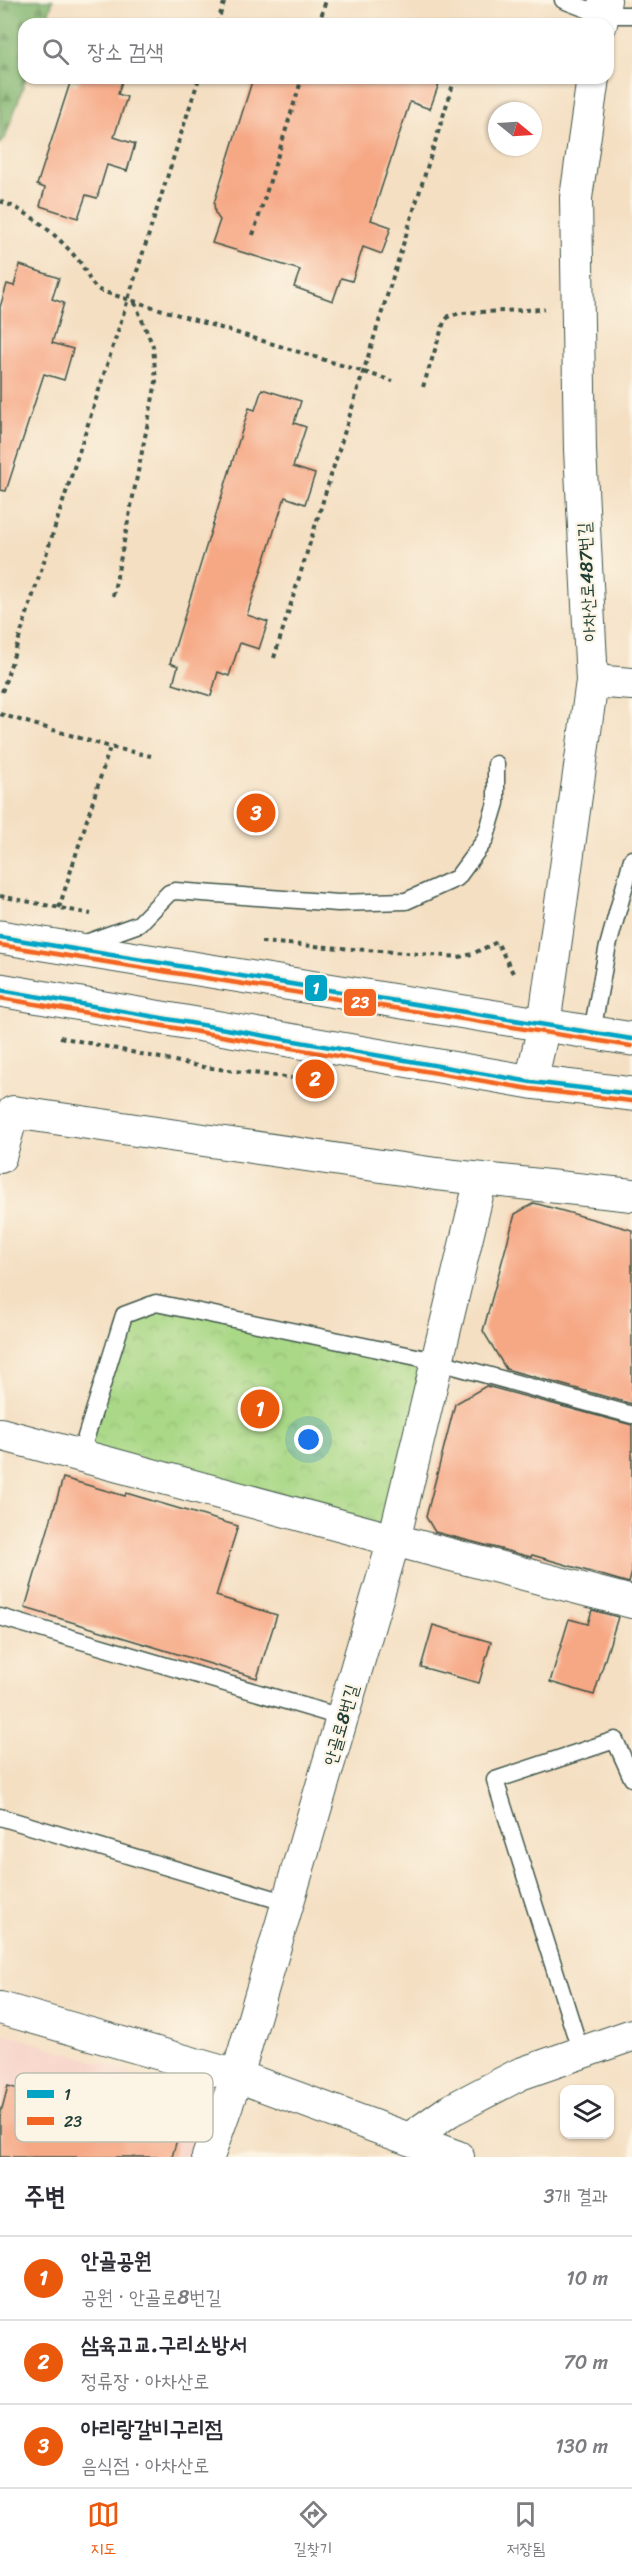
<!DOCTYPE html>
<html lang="ko">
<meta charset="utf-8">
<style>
:root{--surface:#fff;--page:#f2f2f3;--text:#2b2b33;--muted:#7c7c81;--line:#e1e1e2;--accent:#ea580c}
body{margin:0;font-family:Sriracha,"Poor Story",sans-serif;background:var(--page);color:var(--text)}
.controls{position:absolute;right:18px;bottom:18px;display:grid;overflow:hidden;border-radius:12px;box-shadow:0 2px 4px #0004}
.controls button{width:54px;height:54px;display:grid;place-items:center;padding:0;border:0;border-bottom:2px solid var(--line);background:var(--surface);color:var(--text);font:30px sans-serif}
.compass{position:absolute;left:488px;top:102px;width:54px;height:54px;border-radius:50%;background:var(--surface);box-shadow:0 2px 4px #0004;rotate:108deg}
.you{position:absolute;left:309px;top:1440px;width:21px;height:21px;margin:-15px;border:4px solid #fff;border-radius:50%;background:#1a73e8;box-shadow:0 0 0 9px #1a73e833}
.badge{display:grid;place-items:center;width:39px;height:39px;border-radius:50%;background:var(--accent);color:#fff;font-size:20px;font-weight:700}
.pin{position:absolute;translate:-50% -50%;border:3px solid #fff;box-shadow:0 2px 6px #0006}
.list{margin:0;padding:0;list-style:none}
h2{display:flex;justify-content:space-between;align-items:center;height:78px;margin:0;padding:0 24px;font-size:26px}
h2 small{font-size:20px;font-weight:400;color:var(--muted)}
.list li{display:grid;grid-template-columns:39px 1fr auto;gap:18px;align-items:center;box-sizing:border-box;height:84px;padding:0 24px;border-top:2px solid var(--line)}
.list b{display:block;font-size:22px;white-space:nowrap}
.list p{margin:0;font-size:20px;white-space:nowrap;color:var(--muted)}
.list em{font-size:20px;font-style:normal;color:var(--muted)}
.icon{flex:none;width:33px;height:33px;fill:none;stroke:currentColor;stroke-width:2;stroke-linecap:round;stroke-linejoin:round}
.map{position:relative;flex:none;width:632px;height:2157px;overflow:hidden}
.search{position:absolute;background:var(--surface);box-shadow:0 2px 4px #0004;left:18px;right:18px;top:18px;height:66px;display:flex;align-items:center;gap:15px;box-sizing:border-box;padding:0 21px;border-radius:18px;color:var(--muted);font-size:22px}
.sheet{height:330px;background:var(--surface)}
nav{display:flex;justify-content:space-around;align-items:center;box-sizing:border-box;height:84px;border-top:2px solid var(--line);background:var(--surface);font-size:16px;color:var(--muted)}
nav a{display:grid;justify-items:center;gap:3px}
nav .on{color:var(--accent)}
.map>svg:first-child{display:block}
</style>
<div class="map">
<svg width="632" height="2157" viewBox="0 0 632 2157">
<defs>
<pattern id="forest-firs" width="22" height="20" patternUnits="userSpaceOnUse" patternTransform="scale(1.5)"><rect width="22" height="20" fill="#86b873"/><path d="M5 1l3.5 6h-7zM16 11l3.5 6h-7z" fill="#6d975f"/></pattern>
<pattern id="park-crowns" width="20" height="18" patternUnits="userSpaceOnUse" patternTransform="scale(1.5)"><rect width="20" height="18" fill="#a9d886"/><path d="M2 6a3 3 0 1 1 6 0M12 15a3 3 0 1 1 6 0" fill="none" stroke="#91ba74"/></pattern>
</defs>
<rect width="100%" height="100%" fill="#fcf5e5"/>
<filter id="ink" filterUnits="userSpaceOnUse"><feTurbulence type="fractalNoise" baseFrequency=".0167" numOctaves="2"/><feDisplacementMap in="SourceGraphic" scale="12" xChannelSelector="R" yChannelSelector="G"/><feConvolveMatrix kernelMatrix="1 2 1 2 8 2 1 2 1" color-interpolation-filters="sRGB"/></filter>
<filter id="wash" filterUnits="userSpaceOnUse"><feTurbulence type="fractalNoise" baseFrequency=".008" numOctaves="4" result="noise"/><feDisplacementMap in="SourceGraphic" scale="24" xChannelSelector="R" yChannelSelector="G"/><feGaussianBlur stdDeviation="1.35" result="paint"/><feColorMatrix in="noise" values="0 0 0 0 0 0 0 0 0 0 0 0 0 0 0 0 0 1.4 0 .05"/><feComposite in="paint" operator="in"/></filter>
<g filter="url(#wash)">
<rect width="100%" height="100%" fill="#f4dfc2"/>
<path fill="#f7d1c7" d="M0,2032L214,2098L190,2157H0Z"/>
<path fill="url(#forest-firs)" stroke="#527a54" stroke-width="1.5" d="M0,0H53L45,24H24V78H26L5,138L0,144Z"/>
<path fill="url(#park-crowns)" stroke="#648a5d" stroke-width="1.5" d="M156,1303L436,1361L394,1540L80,1456L124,1315Z"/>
<g id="blocks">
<g fill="#f6a885">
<path d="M80,78H123L118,94L127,97L114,137L135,144L127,171L107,165L97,198L86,195L78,218L40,206L45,188L37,185L70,83L77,85Z"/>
<path d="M253,78H441L430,109L410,102L384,180L371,220L391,227L382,254L363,247L352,281L341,278L333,301L294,287L300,270L212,243L220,220L215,213L214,203Z"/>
<path d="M20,265L59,278L52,299L64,303L52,343L73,349L64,380L44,374L6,491L0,490V307L7,284L14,286Z"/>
<path d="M262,389L301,401L294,423L306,427L293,467L315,474L305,504L285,497L247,615L268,622L259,649L240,643L229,676L218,672L211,696L173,684L178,666L170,663L249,408L255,410Z"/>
<path d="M534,1203L632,1230V1404L506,1369L483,1331L515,1214Z"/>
<path d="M486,1386L632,1425V1572L629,1583L532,1555L531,1557L435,1532L426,1517L455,1404Z"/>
<path d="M63,1478L125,1496L126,1493L238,1526L216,1596L277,1615L257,1678L25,1608Z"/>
<path d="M592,1610L618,1617L594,1695L550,1682L569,1619L588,1624Z"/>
<path d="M433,1625L491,1642L479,1683L421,1667Z"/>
<path d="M8,2086L178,2136L172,2157H0V2116Z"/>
</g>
</g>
</g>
<g filter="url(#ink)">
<use href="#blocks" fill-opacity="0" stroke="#3f5549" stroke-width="1.5"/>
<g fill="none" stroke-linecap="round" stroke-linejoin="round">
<defs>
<g id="lane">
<path d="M563,0L602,15H632"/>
<path d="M83,944L139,924L169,893L175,891L338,903L406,901L457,878L485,840L496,803V764"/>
<path d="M592,1032L607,950L632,859"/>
<path d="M80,1456L124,1315L156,1303L436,1361L632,1415"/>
<path d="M0,1617L344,1718"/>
<path d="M0,1817L288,1903"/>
<path d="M581,2053L495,1780L615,1740L632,1778"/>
</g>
<g id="street">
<path d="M601,24L605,0"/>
<path d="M592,681L632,684"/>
<path d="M531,1082L544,1025L592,681L580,450L576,198L593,78"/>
<path d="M0,1157L13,1112L436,1174L632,1195"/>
<path d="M481,1179L394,1540L632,1602"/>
<path d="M0,1434L394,1540L237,2076L458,2157"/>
<path d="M0,2008L237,2076L208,2157"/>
<path d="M409,2139L449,2111L520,2074L632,2035"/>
</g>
<g id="primary">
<path d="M0,937L632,1039"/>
<path d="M0,990L531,1082L632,1094"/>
</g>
</defs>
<use href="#lane" stroke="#3f5549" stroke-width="19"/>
<use href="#street" stroke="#3f5549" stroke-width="34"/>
<use href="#primary" stroke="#3f5549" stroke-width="35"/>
<g stroke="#3f5549" stroke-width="4" stroke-dasharray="4.5 4.5" stroke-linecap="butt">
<path d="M217,24L225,0"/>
<path d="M319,24L326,0"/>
<path d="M0,201C31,212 58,236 79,261C87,271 89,285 101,291L393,381"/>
<path d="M253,235L302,78"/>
<path d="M423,387L444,322L449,316L461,313L545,309"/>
<path d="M113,596L156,382L153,346L134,301"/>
<path d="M274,658L455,78"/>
<path d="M2,692L199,78"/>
<path d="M0,714L110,747L151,756"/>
<path d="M0,896L91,914"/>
<path d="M59,908L110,747"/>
<path d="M261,942L459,957L472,954L497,942L514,975"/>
<path d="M60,1037L203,1067L301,1079"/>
</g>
<use href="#lane" stroke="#fff" stroke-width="16"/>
<use href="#street" stroke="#fff" stroke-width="32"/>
<use href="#primary" stroke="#fff" stroke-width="33"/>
<defs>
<g id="bus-1">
<path d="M0,937L632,1039"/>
<path d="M0,990L531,1082L632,1094"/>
</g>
<g id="bus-2">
<path d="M0,945L631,1046"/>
<path d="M0,998L530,1089L631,1101"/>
</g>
</defs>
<use href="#bus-1" stroke="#fcf5e5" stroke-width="9"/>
<use href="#bus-2" stroke="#fcf5e5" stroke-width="9"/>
<use href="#bus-1" stroke="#02a4c6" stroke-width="4.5"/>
<use href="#bus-2" stroke="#f26522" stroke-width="4.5"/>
</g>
</g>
<g text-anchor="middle" stroke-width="4.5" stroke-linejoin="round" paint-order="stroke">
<g font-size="18" fill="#1f3d34" stroke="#fcf5e5">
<text transform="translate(587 582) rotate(-93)" y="6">아차산로487번길</text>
<text transform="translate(341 1725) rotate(-74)" y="6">안골로8번길</text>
</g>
</g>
<rect x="15" y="2073" width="198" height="69" rx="9" fill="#fcf5e5" stroke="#babeb0" stroke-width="1.5"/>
<rect x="27" y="2090" width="27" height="8" fill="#02a4c6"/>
<rect x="27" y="2117" width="27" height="8" fill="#f26522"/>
<g font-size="16" fill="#1f3d34">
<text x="64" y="2100">1</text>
<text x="64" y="2127">23</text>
</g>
<g stroke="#fcf5e5" stroke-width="2">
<rect x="304" y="974" width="24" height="28" rx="6" fill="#02a4c6"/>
<rect x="343" y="988" width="34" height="29" rx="6" fill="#f26522"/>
</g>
<g font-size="16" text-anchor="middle" font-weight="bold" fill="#fff">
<text x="316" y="994">1</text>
<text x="360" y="1008">23</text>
</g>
</svg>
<div class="controls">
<button><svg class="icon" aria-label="layers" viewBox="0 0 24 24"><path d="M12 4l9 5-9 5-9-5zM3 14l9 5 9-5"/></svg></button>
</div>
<svg class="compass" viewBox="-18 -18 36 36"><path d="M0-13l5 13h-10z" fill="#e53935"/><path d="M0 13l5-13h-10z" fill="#7c7c81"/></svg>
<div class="you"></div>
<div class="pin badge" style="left:260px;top:1409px">1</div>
<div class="pin badge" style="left:315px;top:1079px">2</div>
<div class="pin badge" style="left:256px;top:813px">3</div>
<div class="search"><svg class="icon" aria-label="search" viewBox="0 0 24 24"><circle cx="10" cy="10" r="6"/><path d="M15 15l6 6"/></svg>장소 검색</div>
</div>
<section class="sheet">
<h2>주변<small>3개 결과</small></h2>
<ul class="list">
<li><span class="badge">1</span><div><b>안골공원</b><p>공원 · 안골로8번길</p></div><em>10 m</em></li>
<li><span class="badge">2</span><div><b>삼육고교.구리소방서</b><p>정류장 · 아차산로</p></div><em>70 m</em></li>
<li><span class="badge">3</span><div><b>아리랑갈비구리점</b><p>음식점 · 아차산로</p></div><em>130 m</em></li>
</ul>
</section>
<nav>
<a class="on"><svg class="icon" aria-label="map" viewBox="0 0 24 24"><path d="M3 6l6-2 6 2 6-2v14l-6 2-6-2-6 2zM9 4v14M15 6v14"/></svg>지도</a>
<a><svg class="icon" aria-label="directions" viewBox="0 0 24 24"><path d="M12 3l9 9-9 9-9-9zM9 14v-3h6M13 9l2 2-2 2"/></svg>길찾기</a>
<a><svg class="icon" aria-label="saved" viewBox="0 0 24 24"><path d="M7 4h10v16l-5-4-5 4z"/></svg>저장됨</a>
</nav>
